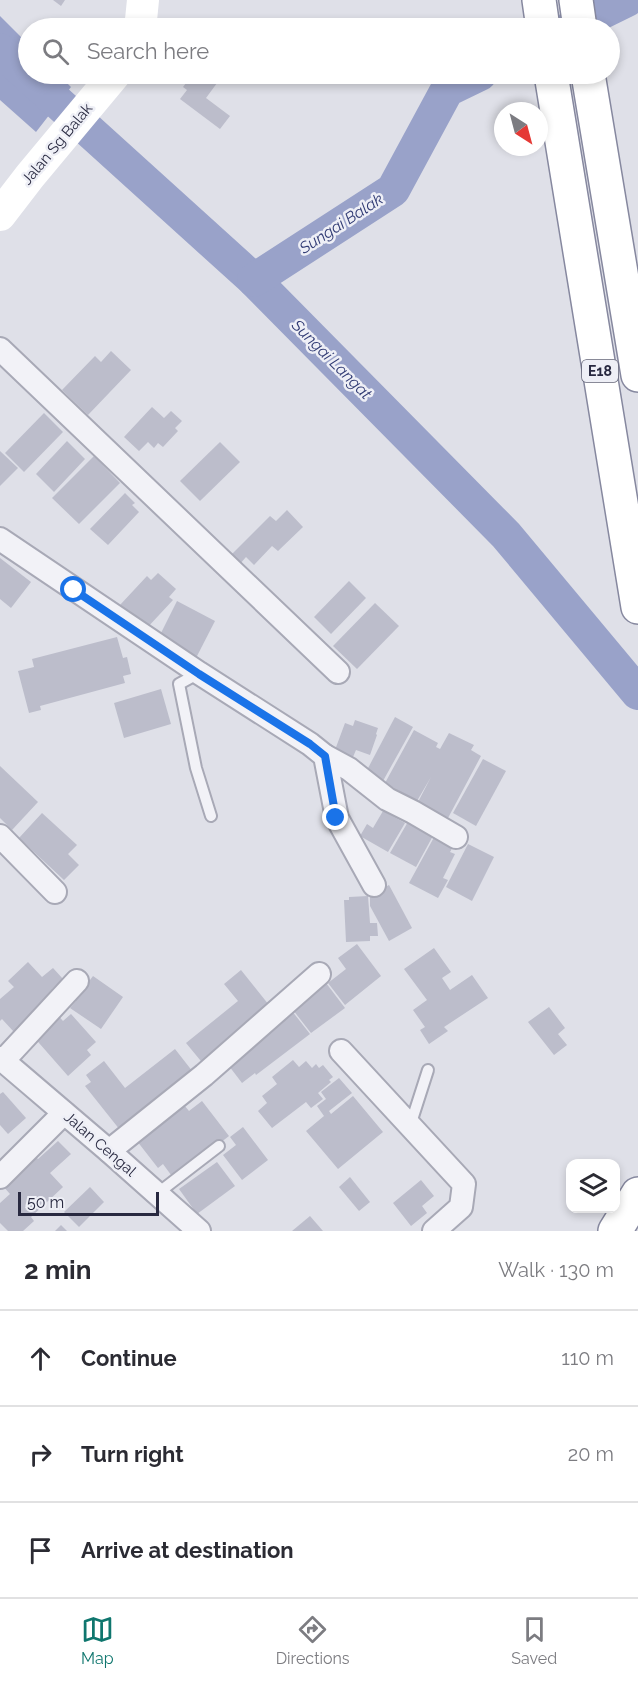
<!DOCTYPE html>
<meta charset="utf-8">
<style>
:root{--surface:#fff;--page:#f7f7f7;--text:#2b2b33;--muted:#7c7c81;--line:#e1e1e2;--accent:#0f766e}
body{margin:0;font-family:Raleway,sans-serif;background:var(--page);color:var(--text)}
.controls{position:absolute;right:18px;bottom:18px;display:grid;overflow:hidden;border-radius:12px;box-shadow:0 3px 9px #0003}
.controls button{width:54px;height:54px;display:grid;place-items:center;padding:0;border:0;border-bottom:2px solid var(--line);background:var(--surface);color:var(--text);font:30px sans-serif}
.compass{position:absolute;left:494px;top:102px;width:54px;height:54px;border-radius:50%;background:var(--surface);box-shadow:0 3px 9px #0003;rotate:144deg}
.scale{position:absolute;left:18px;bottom:15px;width:141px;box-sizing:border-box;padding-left:6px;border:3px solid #282940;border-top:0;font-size:16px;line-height:21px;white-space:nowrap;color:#282940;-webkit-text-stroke:4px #eeeff6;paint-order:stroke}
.stop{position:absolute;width:18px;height:18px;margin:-14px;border:4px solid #1a73e8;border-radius:50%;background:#fff}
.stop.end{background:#1a73e8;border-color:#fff;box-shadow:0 2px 6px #0008}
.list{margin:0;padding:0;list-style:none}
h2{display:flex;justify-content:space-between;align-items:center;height:78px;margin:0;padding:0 24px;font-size:26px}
h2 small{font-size:20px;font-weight:400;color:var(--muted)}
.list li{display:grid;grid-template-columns:39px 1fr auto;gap:18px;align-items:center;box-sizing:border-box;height:96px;padding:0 24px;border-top:2px solid var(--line)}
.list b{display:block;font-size:22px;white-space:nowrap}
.list em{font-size:20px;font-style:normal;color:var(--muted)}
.icon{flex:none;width:33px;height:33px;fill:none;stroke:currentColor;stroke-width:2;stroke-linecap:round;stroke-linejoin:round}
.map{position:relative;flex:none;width:638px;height:1231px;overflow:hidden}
.search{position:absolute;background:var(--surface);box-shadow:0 3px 9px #0003;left:18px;right:18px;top:18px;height:66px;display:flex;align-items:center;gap:15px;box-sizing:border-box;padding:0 21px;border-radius:33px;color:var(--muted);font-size:22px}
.sheet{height:366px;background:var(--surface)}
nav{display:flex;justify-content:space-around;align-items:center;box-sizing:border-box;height:84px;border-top:2px solid var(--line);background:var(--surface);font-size:16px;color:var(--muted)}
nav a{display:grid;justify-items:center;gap:3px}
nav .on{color:var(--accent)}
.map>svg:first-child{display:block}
</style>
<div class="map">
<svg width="638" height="1231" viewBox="0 0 638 1231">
<rect width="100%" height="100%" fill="#dfe0e8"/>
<path fill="#99a2c9" d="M0,16L28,44V74H58L71,87L36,132L0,100Z"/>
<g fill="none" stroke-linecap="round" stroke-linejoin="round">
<g stroke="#99a2c9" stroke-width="34">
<path d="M570,28L627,0"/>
<path d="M0,50L254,280L506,535L638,693"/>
<path d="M254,280L393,190L447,90L480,74"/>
</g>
</g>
<g fill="#bcbdcb">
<path d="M53,0H65L61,6Z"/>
<path d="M193,74L197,76L199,74H213L220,79L206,98L230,116L220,129L180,99L187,90L183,87Z"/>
<path d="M111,351L131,370L88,415L62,390L95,356L101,362Z"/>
<path d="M152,407L164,418L171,411L182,421L175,428L178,431L163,447L158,443L154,448L148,442L139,451L124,437Z"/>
<path d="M44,413L63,432L24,472L5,453Z"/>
<path d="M67,441L85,459L54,492L36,474Z"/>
<path d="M220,442L240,462L200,501L180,481Z"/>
<path d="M0,451L18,468L0,486Z"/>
<path d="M94,456L120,483L79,524L52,498Z"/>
<path d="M125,493L135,503L132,505L139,512L108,545L90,529Z"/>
<path d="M287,510L303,527L278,551L272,546L254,565L246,557L239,565L230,556L270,516L276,521Z"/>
<path d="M0,558L31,582L11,608L0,599Z"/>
<path d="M158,573L176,589L169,597L173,600L146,629L120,605L147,576L151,580Z"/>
<path d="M349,581L366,598L331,634L314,617Z"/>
<path d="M177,601L215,621L196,658L158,639Z"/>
<path d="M375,603L399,626L357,669L333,646Z"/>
<path d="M117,637L123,658L127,657L131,674L123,676L125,683L40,706L41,710L29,713L18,671L34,667L32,659Z"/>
<path d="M161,689L171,724L124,738L114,703Z"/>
<path d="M395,717L413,727L383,781L366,772Z"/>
<path d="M355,720L378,728L376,734L377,735L370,755L356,750L353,757L335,750L345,723L353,726Z"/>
<path d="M414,730L438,743L436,747L440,749L449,733L474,745L471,750L481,756L448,818L418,802L431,777L417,801L385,783Z"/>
<path d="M483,759L506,771L476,826L453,813Z"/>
<path d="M0,766L38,802L12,830L0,818Z"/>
<path d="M383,811L405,823L388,852L360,836L367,824L373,828Z"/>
<path d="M42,813L77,845L68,854L79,865L64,880L19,838Z"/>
<path d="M409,820L434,834L416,867L390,853Z"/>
<path d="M438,830L457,840L450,852L455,854L443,878L448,880L438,898L409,883Z"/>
<path d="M468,844L494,857L472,901L446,887Z"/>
<path d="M389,885L412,928L389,941L370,906V895Z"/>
<path d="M368,896L370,923H377L378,936H370V941L346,942L344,900H349V897Z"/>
<path d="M357,944L381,976L345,1005L328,983L346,969L338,958Z"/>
<path d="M434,948L451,972L442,978L450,990L472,975L488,998L444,1027L448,1031L429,1044L420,1030L425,1027L413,1010L427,1000L404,969Z"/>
<path d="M28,962L42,977L53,968L63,979L52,989L57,993L14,1032L2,1019L0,1021V999L14,987L8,981Z"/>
<path d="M241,970L273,1010L205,1066L186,1043L238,1001L224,984Z"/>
<path d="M83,975L90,980L93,976L123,997L101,1029L70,1008L76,1001L69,996Z"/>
<path d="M323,979L345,1008L311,1033L293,1010Z"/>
<path d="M549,1007L565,1028L558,1034L567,1045L554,1055L528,1022Z"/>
<path d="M292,1011L310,1034L256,1075L255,1073L242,1083L229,1066Z"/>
<path d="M56,1013L63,1021L71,1014L96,1042L87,1050L91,1055L68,1076L32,1035Z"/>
<path d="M175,1049L193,1072L120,1130L85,1086L91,1082L86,1075L104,1061L125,1088Z"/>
<path d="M293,1060L299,1067L306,1061L312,1068L316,1064L319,1068L323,1065L333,1077L329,1080L331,1082L318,1093L323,1099L311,1108L306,1102L272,1128L258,1111L267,1103L262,1096L277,1084L272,1077Z"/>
<path d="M339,1078L352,1093L329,1111L331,1114L353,1096L383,1132L338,1169L306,1131L324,1116L317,1106L326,1099L321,1092Z"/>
<path d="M3,1092L26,1118L8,1134L0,1125V1094Z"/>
<path d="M202,1101L229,1136L174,1179L163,1164L158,1168L137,1141L184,1105L189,1111Z"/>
<path d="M243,1127L268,1160L242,1180L223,1155L236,1145L230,1137Z"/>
<path d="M58,1141L71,1154L50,1173L63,1187L31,1217L34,1221L23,1231H8L0,1223V1203L10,1194L3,1186L35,1156L38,1159Z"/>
<path d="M217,1162L235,1186L197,1214L179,1189Z"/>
<path d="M350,1177L370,1202L359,1211L339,1187Z"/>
<path d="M421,1180L434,1196L422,1206L427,1213L411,1226L393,1203Z"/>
<path d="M90,1187L104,1202L79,1227L64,1212Z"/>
<path d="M310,1216L323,1231H292Z"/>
<path d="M61,1225L67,1231H55Z"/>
</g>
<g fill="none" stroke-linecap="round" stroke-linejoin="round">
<defs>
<g id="lane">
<path d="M199,673L179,684L196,768L211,816"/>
<path d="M410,1126L428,1070"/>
<path d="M158,1193L219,1146"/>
</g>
<g id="street">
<path d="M0,349L338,672"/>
<path d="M0,539L199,673L310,744L325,756L337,818L374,885"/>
<path d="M325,756L349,769L387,799L413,812L456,837"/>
<path d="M0,836L55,892"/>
<path d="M341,1051L464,1184L461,1207L434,1231"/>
<path d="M0,1058L109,1151L199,1231"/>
<path d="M3,1061L77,981"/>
<path d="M109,1151L204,1075L319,974"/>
<path d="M0,1177L64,1113"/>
</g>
<g id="highway">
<path d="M539,0L543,28"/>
<path d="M576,0L580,28"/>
<path d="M551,74L638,607"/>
<path d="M588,74L638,375"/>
<path d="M615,1231L638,1194"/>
</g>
</defs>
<use href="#lane" stroke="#a8a9b6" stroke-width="14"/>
<use href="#street" stroke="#a8a9b6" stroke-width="26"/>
<use href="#highway" stroke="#86889f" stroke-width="36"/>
<use href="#lane" stroke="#f2f2f7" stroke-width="10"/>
<use href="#street" stroke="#f2f2f7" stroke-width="22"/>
<g stroke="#fff" stroke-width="32">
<path d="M139,28L141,20L143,0"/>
<path d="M0,215L30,176L115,74"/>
</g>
<use href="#highway" stroke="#fff" stroke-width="33"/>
</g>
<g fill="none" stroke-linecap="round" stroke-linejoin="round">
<path stroke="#1a73e8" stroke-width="8" d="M74,590L199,674L310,744L325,756L336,818"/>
</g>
<g text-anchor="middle" stroke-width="5" stroke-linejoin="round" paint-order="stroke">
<rect fill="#eeeff6" stroke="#636477" stroke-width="1.5" x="582" y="360" width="36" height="22" rx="4.5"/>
<g font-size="14" font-weight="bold" fill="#282940">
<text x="600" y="376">E18</text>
</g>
<g font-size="15" fill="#282940" stroke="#eeeff6">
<text transform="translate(57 144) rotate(-50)" y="5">Jalan Sg Balak</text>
<text transform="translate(100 1144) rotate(41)" y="5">Jalan Cengal</text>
</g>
<g font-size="16" font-style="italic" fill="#313b74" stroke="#eeeff6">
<text transform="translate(341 223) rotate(-33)" y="6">Sungai Balak</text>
<text transform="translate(332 359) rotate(45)" y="6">Sungai Langat</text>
</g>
</g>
</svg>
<div class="controls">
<button><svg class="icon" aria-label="layers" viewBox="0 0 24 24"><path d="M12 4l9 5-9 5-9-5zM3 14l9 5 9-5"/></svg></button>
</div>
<svg class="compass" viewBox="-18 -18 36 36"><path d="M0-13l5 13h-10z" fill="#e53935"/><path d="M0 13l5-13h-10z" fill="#7c7c81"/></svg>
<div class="scale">50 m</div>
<div class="stop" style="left:74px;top:590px"></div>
<div class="stop end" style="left:336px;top:818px"></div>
<div class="search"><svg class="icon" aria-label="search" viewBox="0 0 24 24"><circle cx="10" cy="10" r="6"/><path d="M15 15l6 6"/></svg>Search here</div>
</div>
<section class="sheet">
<h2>2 min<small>Walk · 130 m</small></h2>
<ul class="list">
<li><svg class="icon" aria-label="ahead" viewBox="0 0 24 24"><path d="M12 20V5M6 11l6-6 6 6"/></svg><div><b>Continue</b></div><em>110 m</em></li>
<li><svg class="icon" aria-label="right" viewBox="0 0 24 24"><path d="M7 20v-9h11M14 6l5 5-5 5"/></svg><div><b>Turn right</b></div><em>20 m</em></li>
<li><svg class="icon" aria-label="arrive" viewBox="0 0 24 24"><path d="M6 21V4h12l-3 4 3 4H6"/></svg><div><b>Arrive at destination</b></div></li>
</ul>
</section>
<nav>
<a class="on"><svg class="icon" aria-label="map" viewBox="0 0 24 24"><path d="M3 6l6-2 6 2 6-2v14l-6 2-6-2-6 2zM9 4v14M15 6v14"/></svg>Map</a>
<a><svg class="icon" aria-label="directions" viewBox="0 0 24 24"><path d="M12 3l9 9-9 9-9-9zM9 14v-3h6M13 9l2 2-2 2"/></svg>Directions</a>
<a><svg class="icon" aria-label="saved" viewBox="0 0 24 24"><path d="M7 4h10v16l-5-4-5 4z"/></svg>Saved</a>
</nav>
